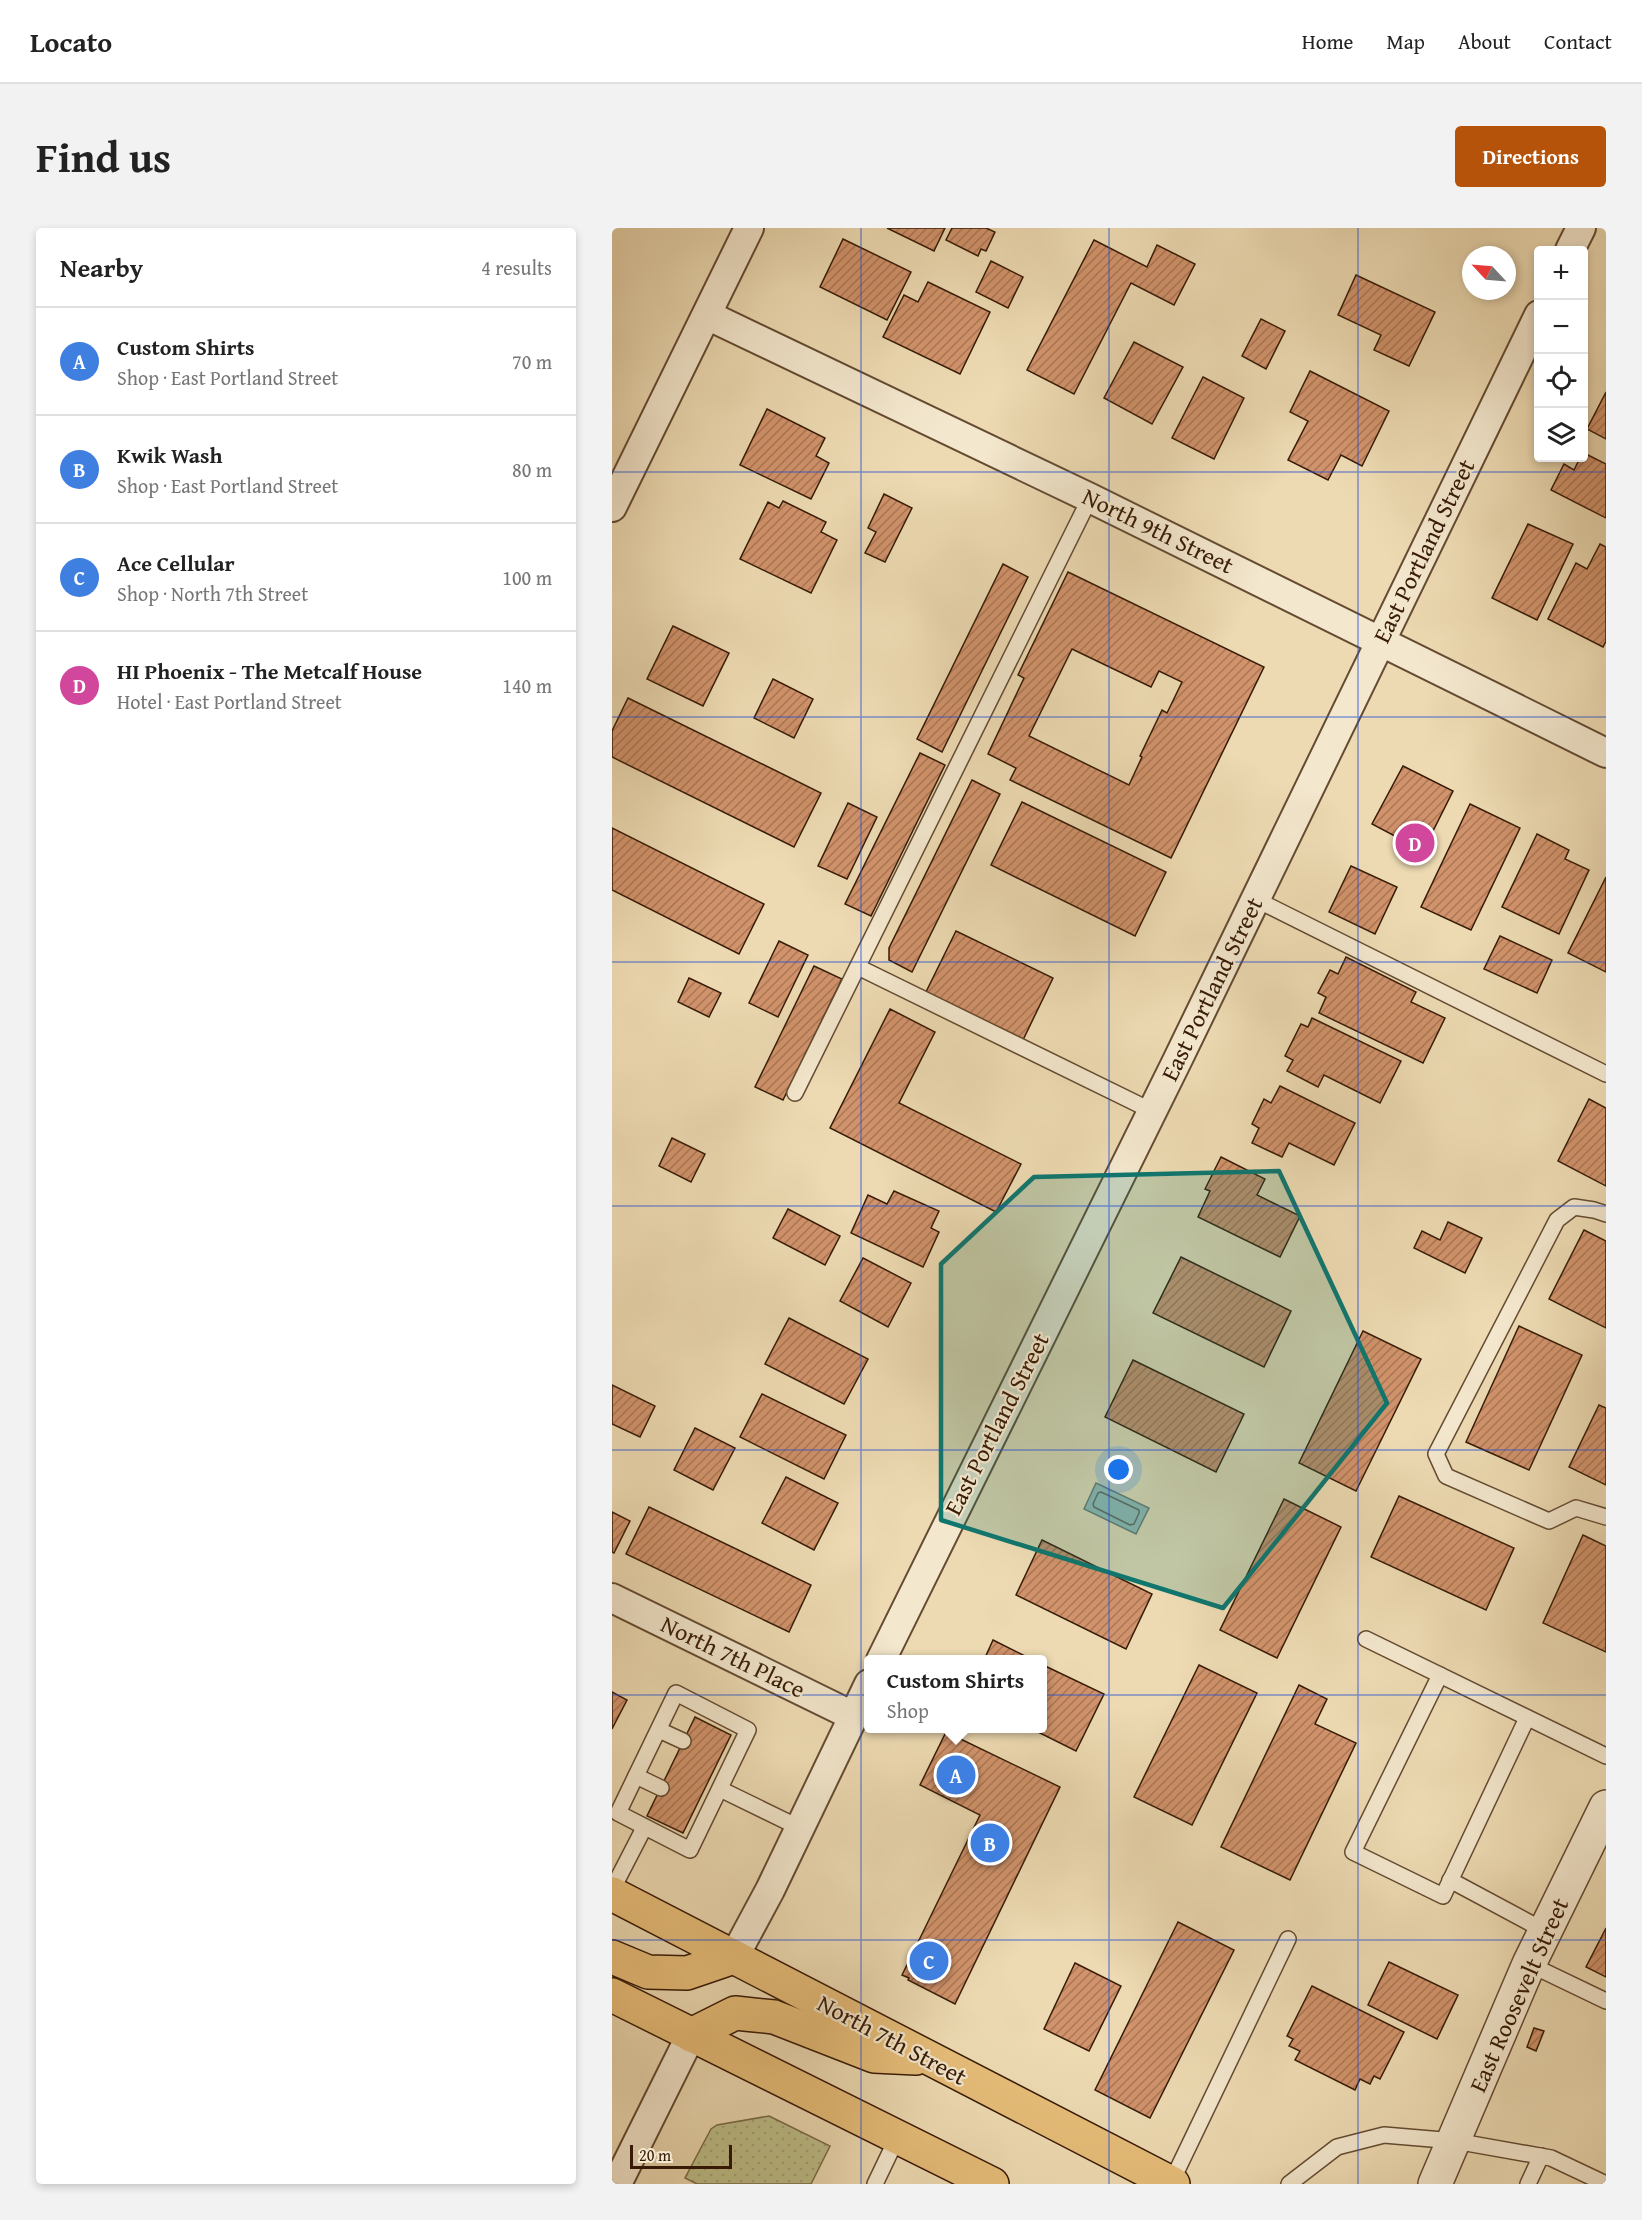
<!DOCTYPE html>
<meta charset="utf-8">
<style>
:root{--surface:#fff;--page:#f2f2f2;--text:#222;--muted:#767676;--line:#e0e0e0;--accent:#b45309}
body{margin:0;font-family:"Gentium Book Plus",serif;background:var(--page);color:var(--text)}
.controls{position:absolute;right:18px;top:18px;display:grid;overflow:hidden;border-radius:6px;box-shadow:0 3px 9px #0003}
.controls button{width:54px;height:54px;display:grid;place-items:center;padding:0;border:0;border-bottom:2px solid var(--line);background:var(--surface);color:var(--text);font:30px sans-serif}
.compass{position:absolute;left:850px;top:18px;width:54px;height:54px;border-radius:50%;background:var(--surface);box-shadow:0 3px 9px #0003;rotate:296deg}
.scale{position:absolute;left:18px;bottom:15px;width:102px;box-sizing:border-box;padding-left:6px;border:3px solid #371b07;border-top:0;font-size:16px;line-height:21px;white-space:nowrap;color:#371b07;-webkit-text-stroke:4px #f3e7cd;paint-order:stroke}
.you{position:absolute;left:507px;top:1242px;width:21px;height:21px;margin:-15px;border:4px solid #fff;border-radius:50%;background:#1a73e8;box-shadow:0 0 0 9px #1a73e833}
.badge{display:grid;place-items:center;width:39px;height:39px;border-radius:50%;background:var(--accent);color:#fff;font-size:20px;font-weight:700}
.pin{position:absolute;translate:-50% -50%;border:3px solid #fff;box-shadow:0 2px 6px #0006}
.popup{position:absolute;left:252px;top:1427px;width:183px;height:78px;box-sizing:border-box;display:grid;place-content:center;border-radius:6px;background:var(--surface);filter:drop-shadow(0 2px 4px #0005);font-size:20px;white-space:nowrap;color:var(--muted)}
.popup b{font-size:22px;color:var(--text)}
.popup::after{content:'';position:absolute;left:50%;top:100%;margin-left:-12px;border:12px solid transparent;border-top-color:var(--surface)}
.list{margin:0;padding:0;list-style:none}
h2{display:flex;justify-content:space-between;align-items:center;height:78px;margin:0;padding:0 24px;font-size:26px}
h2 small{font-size:20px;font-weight:400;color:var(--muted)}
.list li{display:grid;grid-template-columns:39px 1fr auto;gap:18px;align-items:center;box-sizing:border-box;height:108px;padding:0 24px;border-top:2px solid var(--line)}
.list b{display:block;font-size:22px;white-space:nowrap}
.list p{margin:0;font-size:20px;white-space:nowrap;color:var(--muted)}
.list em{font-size:20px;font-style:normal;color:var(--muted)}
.icon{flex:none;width:33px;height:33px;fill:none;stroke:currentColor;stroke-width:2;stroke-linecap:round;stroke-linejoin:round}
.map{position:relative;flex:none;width:994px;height:1956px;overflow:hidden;border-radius:6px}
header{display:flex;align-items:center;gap:36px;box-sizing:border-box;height:84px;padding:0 30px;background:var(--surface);border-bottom:2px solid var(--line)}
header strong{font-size:28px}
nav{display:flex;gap:33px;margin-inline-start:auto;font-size:21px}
.intro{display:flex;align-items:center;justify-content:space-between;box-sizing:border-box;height:144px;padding:0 36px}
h1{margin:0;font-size:42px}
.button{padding:15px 27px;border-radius:6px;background:var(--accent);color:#fff;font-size:21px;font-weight:700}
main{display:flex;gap:36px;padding:0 36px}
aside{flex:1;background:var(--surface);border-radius:6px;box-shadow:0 3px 9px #0003}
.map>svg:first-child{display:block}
</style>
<header>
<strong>Locato</strong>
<nav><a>Home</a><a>Map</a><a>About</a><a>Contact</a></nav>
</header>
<div class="intro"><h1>Find us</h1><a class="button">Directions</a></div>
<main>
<aside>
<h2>Nearby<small>4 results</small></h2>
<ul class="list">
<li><span class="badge" style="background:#3f7fe0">A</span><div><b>Custom Shirts</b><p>Shop · East Portland Street</p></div><em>70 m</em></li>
<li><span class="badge" style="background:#3f7fe0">B</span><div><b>Kwik Wash</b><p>Shop · East Portland Street</p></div><em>80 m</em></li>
<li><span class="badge" style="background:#3f7fe0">C</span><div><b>Ace Cellular</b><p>Shop · North 7th Street</p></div><em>100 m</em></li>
<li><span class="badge" style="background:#d1479c">D</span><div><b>HI Phoenix - The Metcalf House</b><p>Hotel · East Portland Street</p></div><em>140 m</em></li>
</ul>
</aside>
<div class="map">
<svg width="994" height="1956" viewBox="0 0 994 1956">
<defs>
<pattern id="grass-dots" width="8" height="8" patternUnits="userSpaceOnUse" patternTransform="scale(1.5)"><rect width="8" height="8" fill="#bdbe89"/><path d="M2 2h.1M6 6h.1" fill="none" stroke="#a3a375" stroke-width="1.8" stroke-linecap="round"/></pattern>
<pattern id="building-hatch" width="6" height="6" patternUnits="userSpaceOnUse" patternTransform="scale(1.5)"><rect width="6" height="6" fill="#d1936b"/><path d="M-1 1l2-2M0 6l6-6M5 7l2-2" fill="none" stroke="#aa7756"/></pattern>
</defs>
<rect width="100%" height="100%" fill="#eddab2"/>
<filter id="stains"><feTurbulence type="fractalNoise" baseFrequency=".00333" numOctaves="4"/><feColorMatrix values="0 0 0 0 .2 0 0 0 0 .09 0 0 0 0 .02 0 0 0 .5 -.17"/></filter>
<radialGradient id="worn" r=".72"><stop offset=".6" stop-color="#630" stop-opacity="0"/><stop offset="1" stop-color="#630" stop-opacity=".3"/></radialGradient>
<path fill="url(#grass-dots)" stroke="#7a6c48" stroke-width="1.5" d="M157,1888L218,1918L199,1956H85L73,1950L99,1901L105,1897Z"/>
<path fill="#9ab9b3" stroke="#727a6e" stroke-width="1.5" d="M484,1255L537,1280L524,1306L472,1281Z"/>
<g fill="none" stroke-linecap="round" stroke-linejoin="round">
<path stroke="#686a5d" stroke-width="1.5" d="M489,1264L527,1282V1285L522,1296L518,1297L482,1279L481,1276L486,1265Z"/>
</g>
<g fill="url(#building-hatch)" stroke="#371b07" stroke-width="1.5" fill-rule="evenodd">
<path d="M275,0H333L322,23Z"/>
<path d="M340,0H374L383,4L374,23L369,21L366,28L334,12Z"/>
<path d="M231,11L299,44L275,92L208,59Z"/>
<path d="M482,12L535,39L545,17L583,36L562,77L519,55L462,166L415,142Z"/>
<path d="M379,33L411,49L396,80L364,64Z"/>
<path d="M744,47L823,84L797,138L762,122L769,107L726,87Z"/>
<path d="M316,54L378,84L348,146L271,109L292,67L306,74Z"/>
<path d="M649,91L673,103L654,141L630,128Z"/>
<path d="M522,114L571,139L540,196L492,170Z"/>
<path d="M698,143L777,183L750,238L729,227L716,252L676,232L696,193L678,184Z"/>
<path d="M591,149L632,170L602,231L560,210Z"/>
<path d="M994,164V211L975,201Z"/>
<path d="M155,181L213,210L204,228L217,235L199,271L128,237Z"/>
<path d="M972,225L994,236V290L939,262L952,236L962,242L968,230H972Z"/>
<path d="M272,266L300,280L273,334L253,325L264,304L256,300Z"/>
<path d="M171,273L214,294L209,304L225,312L199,365L128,331L156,274L167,280Z"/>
<path d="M916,296L961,316L925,392L880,370Z"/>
<path d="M988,316L994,319V413L991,419L936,391L964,335L975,341Z"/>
<path d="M391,336L416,349L330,524L305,511Z"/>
<path d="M456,344L652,439L559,630L398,552L404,540L376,526L412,450L406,447ZM460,421L539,459L547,443L570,454L555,485L550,482L528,528L530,529L517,557L417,508Z"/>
<path d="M61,398L117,425L91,478L35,451Z"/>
<path d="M161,451L201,471L182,510L142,490Z"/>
<path d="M16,470L209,565L182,619L0,529V503Z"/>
<path d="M308,525L333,537L259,688L233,676Z"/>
<path d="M791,538L841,563L811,623L760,596Z"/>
<path d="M360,552L388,566L300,744L277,732V720Z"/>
<path d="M410,574L554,644L523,708L379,637Z"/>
<path d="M236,575L265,589L235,651L206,638Z"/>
<path d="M858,576L908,600L859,702L809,679Z"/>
<path d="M0,600L152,676L127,726L0,662Z"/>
<path d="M925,606L957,622L953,631L977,642L947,706L890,679Z"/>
<path d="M739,638L785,659L763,706L717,684Z"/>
<path d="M994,649V744L956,725Z"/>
<path d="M344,703L441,750L410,814L313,766Z"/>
<path d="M888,708L940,732L925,765L872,741Z"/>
<path d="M167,713L196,727L166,789L137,775Z"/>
<path d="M734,729L804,764L799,774L833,790L811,835L707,785L714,769L706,765L718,742L726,746Z"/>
<path d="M202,738L230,751L171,872L143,859Z"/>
<path d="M77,750L109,765L97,789L66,774Z"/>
<path d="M278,781L323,804L287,875L409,936L384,984L218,900Z"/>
<path d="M700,790L789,833L768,875L712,847L706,859L675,843L681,832L673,828L689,796L696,799Z"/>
<path d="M668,858L743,895L722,937L677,915L670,929L640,915L647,900L640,896L652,871L659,875Z"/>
<path d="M977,871L994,880V958L946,933Z"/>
<path d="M60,910L93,926L79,954L47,938Z"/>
<path d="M609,929L653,951L645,967L688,988L668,1029L586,989L598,963L593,961Z"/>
<path d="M282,963L327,983L319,1000L327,1004L311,1039L239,1005L256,967L275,976Z"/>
<path d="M176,981L228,1008L213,1037L161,1010Z"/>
<path d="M836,994L870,1010L853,1045L802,1020L810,1003L828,1012Z"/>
<path d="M972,1002L994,1013V1100L937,1071Z"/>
<path d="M569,1029L679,1083L652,1139L541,1085Z"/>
<path d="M251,1030L299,1055L276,1099L228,1073Z"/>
<path d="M177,1090L256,1131L232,1176L153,1136Z"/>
<path d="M907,1098L970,1127L917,1242L854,1214Z"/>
<path d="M751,1103L809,1131L744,1263L687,1235Z"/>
<path d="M521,1132L632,1186L604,1244L493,1189Z"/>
<path d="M0,1157L43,1178L28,1209L0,1196Z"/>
<path d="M150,1166L234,1207L212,1251L128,1209Z"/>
<path d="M987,1177L994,1180V1257L957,1239Z"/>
<path d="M83,1200L123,1220L101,1262L62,1242Z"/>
<path d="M174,1249L226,1275L202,1322L150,1295Z"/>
<path d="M787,1268L902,1320L874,1382L759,1329Z"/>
<path d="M672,1271L729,1299L665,1430L608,1402Z"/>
<path d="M37,1279L199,1357L177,1404L14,1326Z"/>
<path d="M0,1284L18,1293L2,1325L0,1324Z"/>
<path d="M971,1307L994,1318V1424L931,1395Z"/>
<path d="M430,1312L540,1366L514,1421L404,1367Z"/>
<path d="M381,1412L421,1432H372Z"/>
<path d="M431,1437L492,1466L464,1523L418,1500H431Z"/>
<path d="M587,1437L645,1465L580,1597L522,1569Z"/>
<path d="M687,1457L715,1471L703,1496L744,1515L678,1652L609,1619Z"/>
<path d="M0,1464L15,1472L0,1501Z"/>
<path d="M83,1489L119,1507L71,1605L35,1588Z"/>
<path d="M334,1504L448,1559L343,1776L296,1752L297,1750L290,1747L368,1587L308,1557Z"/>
<path d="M566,1694L622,1722L538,1890L483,1862Z"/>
<path d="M994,1700V1749L974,1739Z"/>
<path d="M777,1734L846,1767L825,1811L756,1777Z"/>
<path d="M463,1735L509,1758L477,1823L432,1801Z"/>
<path d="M700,1758L792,1804L768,1851L762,1848L758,1856L748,1851L743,1862L683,1832L688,1823L677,1818L681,1811L675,1808Z"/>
<path d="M922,1800L932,1803L924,1823L915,1819Z"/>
</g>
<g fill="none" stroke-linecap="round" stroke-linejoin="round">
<defs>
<g id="service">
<path d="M643,671L994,846"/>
<path d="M246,739L540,883"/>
<path d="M183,865L478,270"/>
<path d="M994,986L982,982L962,979L945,992L824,1226L834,1248L937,1293L964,1280L994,1289"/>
<path d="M754,1411L994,1528"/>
<path d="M828,1447L741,1624L831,1668L915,1490"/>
<path d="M64,1465L136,1502L78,1622L6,1585Z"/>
<path d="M47,1502L71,1513"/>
<path d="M24,1548L49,1560"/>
<path d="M108,1561L188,1600"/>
<path d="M838,1652L933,1703"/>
<path d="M0,1662L32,1600"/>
<path d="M917,1736L994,1773"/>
<path d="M559,1955L676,1711"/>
<path d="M263,1956L285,1910"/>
<path d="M677,1956L725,1919L772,1907L843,1913L939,1930L994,1956"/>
<path d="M916,1956L929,1928"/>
</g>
<g id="minor">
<path d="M958,22L969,0"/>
<path d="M95,87L478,270L994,525"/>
<path d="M0,279L137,0"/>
<path d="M0,1370L241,1488"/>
<path d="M269,1432L565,833L927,87"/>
<path d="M122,1729L158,1662L257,1456"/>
<path d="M5,1956L79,1807"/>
</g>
<path id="tertiary" d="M823,1956L917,1736L994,1579"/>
<g id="primary">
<path d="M0,1666L561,1956"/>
<path d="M0,1729L36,1744L75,1745L122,1729"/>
<path d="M0,1767L380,1956"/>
<path d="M79,1807L123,1785L162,1789L262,1828L304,1830"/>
</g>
</defs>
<use href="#service" stroke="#644b32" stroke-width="18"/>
<use href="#minor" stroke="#644b32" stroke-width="32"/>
<use href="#tertiary" stroke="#644b32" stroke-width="36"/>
<use href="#primary" stroke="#371b07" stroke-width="36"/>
<use href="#service" stroke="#f3e7cd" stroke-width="15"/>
<use href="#minor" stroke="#f3e7cd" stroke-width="28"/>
<use href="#tertiary" stroke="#f3e7cd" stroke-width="33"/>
<use href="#primary" stroke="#e6bd79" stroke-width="33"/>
</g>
<path fill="#0f766e" fill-opacity="0.2" stroke="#0f766e" stroke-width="4.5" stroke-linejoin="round" d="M667,943L775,1175L611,1380L329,1292V1036L422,949Z"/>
<path fill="none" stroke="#1d4ed8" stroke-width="1.5" stroke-opacity="0.55" d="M249,0V1956M497,0V1956M746,0V1956M0,244H994M0,489H994M0,734H994M0,978H994M0,1222H994M0,1467H994M0,1712H994"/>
<g text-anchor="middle" stroke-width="4.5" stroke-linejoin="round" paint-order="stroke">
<g font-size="24" fill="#371b07" stroke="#f3e7cd">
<text transform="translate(546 303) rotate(26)" y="8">North 9th Street</text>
<text transform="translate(812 323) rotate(-64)" y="8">East Portland Street</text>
<text transform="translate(600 761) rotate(-64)" y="8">East Portland Street</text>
<text transform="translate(385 1196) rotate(-63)" y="8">East Portland Street</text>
<text transform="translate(121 1429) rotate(26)" y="8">North 7th Place</text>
<text transform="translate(907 1767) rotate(-66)" y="8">East Roosevelt Street</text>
<text transform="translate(280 1812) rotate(28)" y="8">North 7th Street</text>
</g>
</g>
<rect width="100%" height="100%" filter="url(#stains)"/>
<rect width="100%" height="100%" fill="url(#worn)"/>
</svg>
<div class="controls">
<button>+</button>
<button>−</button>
<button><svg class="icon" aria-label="locate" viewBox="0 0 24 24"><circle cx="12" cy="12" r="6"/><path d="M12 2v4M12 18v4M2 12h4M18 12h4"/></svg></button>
<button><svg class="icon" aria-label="layers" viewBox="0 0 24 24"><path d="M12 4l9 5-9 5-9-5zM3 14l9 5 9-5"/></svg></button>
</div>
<svg class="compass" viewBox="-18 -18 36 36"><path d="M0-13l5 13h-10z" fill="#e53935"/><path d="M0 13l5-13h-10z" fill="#767676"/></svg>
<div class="scale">20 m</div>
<div class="you"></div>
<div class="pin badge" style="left:344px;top:1547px;background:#3f7fe0">A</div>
<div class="popup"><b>Custom Shirts</b>Shop</div>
<div class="pin badge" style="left:378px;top:1615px;background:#3f7fe0">B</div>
<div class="pin badge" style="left:317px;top:1733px;background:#3f7fe0">C</div>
<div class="pin badge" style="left:803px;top:615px;background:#d1479c">D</div>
</div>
</main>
